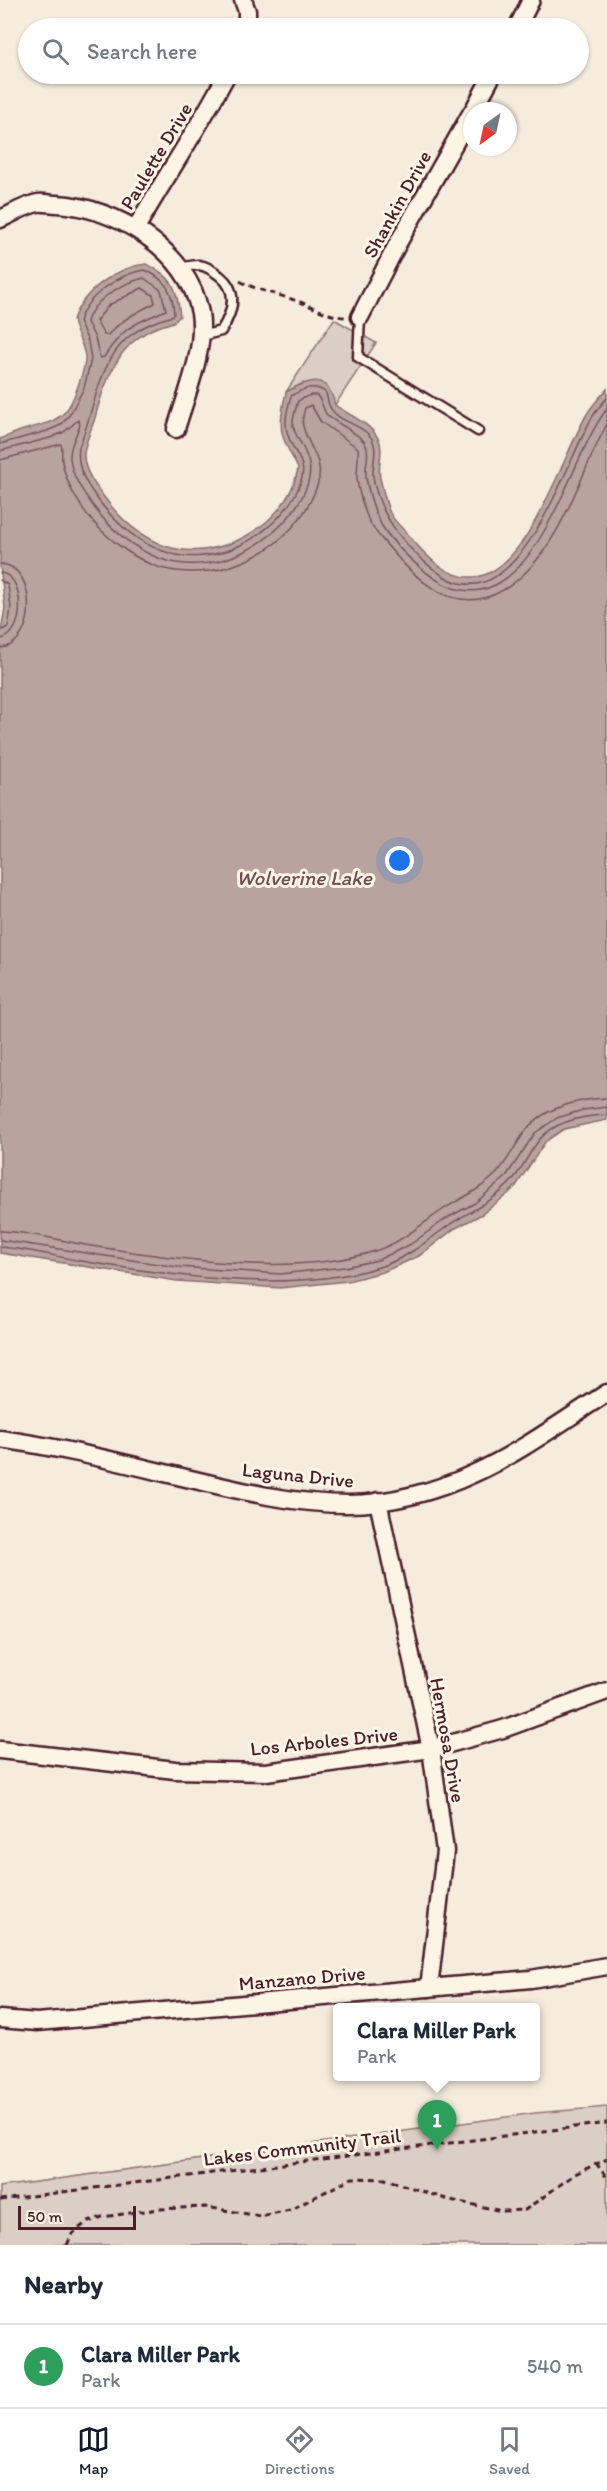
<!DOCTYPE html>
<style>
:root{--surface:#fff;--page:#f6f6f7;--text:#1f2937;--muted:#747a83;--line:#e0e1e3;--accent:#111827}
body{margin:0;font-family:Itim,sans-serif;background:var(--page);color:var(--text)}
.compass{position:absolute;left:463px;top:102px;width:54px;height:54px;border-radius:50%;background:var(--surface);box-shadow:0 2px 4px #0004;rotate:213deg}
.scale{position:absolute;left:18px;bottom:15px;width:118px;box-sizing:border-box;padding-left:6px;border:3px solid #4a1f2b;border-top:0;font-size:16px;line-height:21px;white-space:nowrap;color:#4a1f2b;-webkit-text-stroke:4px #fcf5e5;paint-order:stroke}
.you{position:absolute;left:400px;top:861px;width:21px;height:21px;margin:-15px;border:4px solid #fff;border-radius:50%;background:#1a73e8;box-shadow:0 0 0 9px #1a73e833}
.badge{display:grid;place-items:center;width:39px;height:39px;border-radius:50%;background:var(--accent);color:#fff;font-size:20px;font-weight:700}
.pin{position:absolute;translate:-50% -50px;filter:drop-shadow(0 2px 3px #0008)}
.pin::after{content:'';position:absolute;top:32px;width:21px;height:18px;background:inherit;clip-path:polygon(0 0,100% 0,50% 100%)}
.popup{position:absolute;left:333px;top:2003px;width:207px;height:78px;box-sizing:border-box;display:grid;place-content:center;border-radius:6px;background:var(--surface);filter:drop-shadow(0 2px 4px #0005);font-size:20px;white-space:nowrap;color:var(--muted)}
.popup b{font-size:22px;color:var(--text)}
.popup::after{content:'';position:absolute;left:50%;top:100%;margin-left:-12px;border:12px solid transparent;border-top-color:var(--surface)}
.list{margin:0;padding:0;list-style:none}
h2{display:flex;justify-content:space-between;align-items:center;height:78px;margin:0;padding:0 24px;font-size:26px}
h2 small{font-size:20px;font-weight:400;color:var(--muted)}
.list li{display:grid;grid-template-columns:39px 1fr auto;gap:18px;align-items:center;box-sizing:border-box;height:84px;padding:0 24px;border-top:2px solid var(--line)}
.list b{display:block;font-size:22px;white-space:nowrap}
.list p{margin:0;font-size:20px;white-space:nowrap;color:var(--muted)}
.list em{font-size:20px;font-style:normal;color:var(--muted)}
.icon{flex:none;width:33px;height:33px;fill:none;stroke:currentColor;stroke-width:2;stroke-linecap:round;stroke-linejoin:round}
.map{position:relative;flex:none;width:607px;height:2245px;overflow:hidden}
.search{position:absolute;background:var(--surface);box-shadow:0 2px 4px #0004;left:18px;right:18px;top:18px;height:66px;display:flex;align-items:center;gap:15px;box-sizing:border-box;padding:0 21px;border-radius:33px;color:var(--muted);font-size:22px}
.sheet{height:162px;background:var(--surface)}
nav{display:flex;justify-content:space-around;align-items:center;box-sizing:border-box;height:84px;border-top:2px solid var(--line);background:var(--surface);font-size:16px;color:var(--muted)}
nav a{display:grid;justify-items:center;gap:3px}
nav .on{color:var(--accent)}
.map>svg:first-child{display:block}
</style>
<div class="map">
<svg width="607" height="2245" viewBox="0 0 607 2245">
<rect width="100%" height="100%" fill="#f5ecde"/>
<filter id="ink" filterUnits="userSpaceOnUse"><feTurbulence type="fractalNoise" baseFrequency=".0167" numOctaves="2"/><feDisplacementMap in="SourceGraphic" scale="12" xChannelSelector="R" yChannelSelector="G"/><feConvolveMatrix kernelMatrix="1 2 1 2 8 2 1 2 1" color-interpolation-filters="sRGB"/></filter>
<g filter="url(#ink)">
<g fill="#dbcec4" stroke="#927678" stroke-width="1.5">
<path d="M334,319L376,343L335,405L303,383L286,392Z"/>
<path d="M607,2107V2245H0V2187L535,2113Z"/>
</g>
<path fill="#b8a39e" stroke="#8c6e70" stroke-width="1.5" d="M146,264C173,276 177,288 180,316C174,323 170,323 161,326C147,330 133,340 124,351C109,371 101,394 95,418C92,428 83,447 84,457C85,472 95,485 104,497C119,518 142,539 168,547C219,562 285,526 297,473L298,468C280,434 277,431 286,392C310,379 327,372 335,405C349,415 370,423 378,438C385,449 377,465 380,478C383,489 385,502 390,513C395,523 404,529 411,538C426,556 447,579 474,577C528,573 563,454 587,414C592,405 600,397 607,389V1120L564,1129L545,1142L516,1186L508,1194L482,1214L454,1229L419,1256L383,1272L348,1281L280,1288L177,1281L0,1253V636L5,608L0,566V439C9,436 18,431 27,429C59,420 68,418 79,383C82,374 86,365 85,356C83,343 75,333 73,320C82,292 116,267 146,264Z"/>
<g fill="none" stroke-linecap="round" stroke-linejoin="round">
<g stroke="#765459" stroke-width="1.5">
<path d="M144,278L161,290L166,310C133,325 125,325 104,357L100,358L95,338L87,322C93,299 123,283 144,278Z"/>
<path d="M142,288L153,295L155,303C137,312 121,320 108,335H104L96,321L109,305Z"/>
<path d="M0,444L47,431L61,425L70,414L84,388L91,359L88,341L79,322C85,297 120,273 145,270C166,279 173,292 174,314C169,319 163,318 157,321C146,325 134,332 125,340C97,368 94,412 79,447C76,468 86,484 99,501C115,522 137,542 163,551C211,570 271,538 295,495C313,461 295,461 287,432C284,420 288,407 291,396C303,389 314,383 326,393C327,397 328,403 330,407C338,424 369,424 374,444C377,454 372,465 373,476C378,516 411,556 445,577C520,621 567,457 593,416C597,409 602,404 607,398"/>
<path d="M0,451L50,438L64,432L78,420L80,424C77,435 69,446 70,458C72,477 83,492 94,507C110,529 135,550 161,559C214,577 275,545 301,499C314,475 312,463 299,440C296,434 293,430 293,423C293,416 296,408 298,401C303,398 309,394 315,395C322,396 322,411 328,416C338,424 360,434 365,443C371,453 364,467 366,478C369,494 374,512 382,526C395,547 432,583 457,589C538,609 570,454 607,409"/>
<path d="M0,460L61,444C63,450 61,456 62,462C67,487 82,511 100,529C116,545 140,562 161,568C224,585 296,547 317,486C326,461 308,448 303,426C301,420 304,413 305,408L311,405L321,422L358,448C359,457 357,466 357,475C357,489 363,506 368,519C374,532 384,541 393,552C431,597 474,621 523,575C564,537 581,472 607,424"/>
<path d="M0,564C38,565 38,646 0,648"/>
<path d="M0,573C26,574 26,637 0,639"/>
<path d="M0,580L8,585L11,608L8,627L0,631"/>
<path d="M0,1231C29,1232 57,1240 85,1245C170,1258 292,1278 375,1251C400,1243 419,1226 441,1211C460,1198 481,1190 497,1173C509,1160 516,1142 528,1128C545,1107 581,1099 607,1098"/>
<path d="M0,1240L178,1267L280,1274L345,1267L378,1260L411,1244L447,1218L475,1203L505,1178L535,1133L557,1118L583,1110L607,1107"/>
<path d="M0,1247C27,1249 54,1256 81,1261C172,1276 290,1294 379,1267C406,1259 427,1241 449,1225C470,1211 492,1202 509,1184C522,1171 528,1153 540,1139C555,1121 585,1116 607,1115"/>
</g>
<defs>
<g id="lane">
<path d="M180,268C185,267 193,265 199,265C206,266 214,271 220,276C239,291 233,312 221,331L201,336"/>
<path d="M360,317L358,357L478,431"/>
</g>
<g id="street">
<path d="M243,0L247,11V28"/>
<path d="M517,28L531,0"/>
<path d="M473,111L493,74"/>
<path d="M0,219C12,214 26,205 38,203C44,202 51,204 57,204C115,207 189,250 200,313C206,348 186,395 176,429"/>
<path d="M136,228C166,176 200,126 227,74"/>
<path d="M360,317L398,243L472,112"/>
<path d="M0,1439C66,1448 130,1465 195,1480C245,1492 296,1504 348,1504C390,1504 437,1491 475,1473C521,1452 564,1420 607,1393"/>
<path d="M378,1501L431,1749L445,1851L429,1988"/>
<path d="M0,1750L175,1770L266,1772L431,1749L503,1729L607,1691"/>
<path d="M0,2019L37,2022L531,1979L607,1966"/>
</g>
</defs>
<use href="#lane" stroke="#4a1f2b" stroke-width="13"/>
<use href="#street" stroke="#4a1f2b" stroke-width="21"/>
<g stroke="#4a1f2b" stroke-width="3" stroke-dasharray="6 4.5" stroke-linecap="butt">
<path d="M240,281C258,291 278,294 297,301C313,306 329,317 346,317"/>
<path d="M596,2163L607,2178"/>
<path d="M0,2200L607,2123"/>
<path d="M67,2245L72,2234L86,2223L102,2217L159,2209L205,2207L260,2216L290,2210L352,2178L385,2179L446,2199L502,2211L525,2210L575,2174L607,2159"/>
</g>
<use href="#lane" stroke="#fcf5e5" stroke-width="8"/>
<use href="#street" stroke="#fcf5e5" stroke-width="16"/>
</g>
</g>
<g text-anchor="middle" stroke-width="6" stroke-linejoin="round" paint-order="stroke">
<g font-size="20" fill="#4a1f2b" stroke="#fcf5e5">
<text transform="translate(156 156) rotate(-59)" y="7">Paulette Drive</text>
<text transform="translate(397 204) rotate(-61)" y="7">Shankin Drive</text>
<text transform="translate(298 1475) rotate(6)" y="7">Laguna Drive</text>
<text transform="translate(448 1740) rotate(80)" y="7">Hermosa Drive</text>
<text transform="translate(324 1741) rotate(-6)" y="7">Los Arboles Drive</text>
<text transform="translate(302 1978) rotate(-5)" y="7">Manzano Drive</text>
<text transform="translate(302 2147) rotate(-7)" y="7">Lakes Community Trail</text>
</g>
<g font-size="21" font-style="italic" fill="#704d53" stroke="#fcf5e5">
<text x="304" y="885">Wolverine Lake</text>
</g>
</g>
</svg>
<svg class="compass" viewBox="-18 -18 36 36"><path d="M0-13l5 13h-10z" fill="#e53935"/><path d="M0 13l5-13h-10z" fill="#747a83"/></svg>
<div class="scale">50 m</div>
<div class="you"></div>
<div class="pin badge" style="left:437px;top:2150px;background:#2e9e5b">1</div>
<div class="popup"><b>Clara Miller Park</b>Park</div>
<div class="search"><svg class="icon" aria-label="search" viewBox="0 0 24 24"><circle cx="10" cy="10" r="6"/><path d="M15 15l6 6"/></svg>Search here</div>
</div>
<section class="sheet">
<h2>Nearby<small></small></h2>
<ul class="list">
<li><span class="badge" style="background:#2e9e5b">1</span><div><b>Clara Miller Park</b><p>Park</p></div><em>540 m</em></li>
</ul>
</section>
<nav>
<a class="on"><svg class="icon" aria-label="map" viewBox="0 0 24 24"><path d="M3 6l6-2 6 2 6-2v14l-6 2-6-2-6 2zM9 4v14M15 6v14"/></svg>Map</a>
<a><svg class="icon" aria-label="directions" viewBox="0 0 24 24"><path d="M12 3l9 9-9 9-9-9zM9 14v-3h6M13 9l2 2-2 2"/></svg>Directions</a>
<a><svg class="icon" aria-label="saved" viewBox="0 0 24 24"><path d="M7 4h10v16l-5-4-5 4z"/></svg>Saved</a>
</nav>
